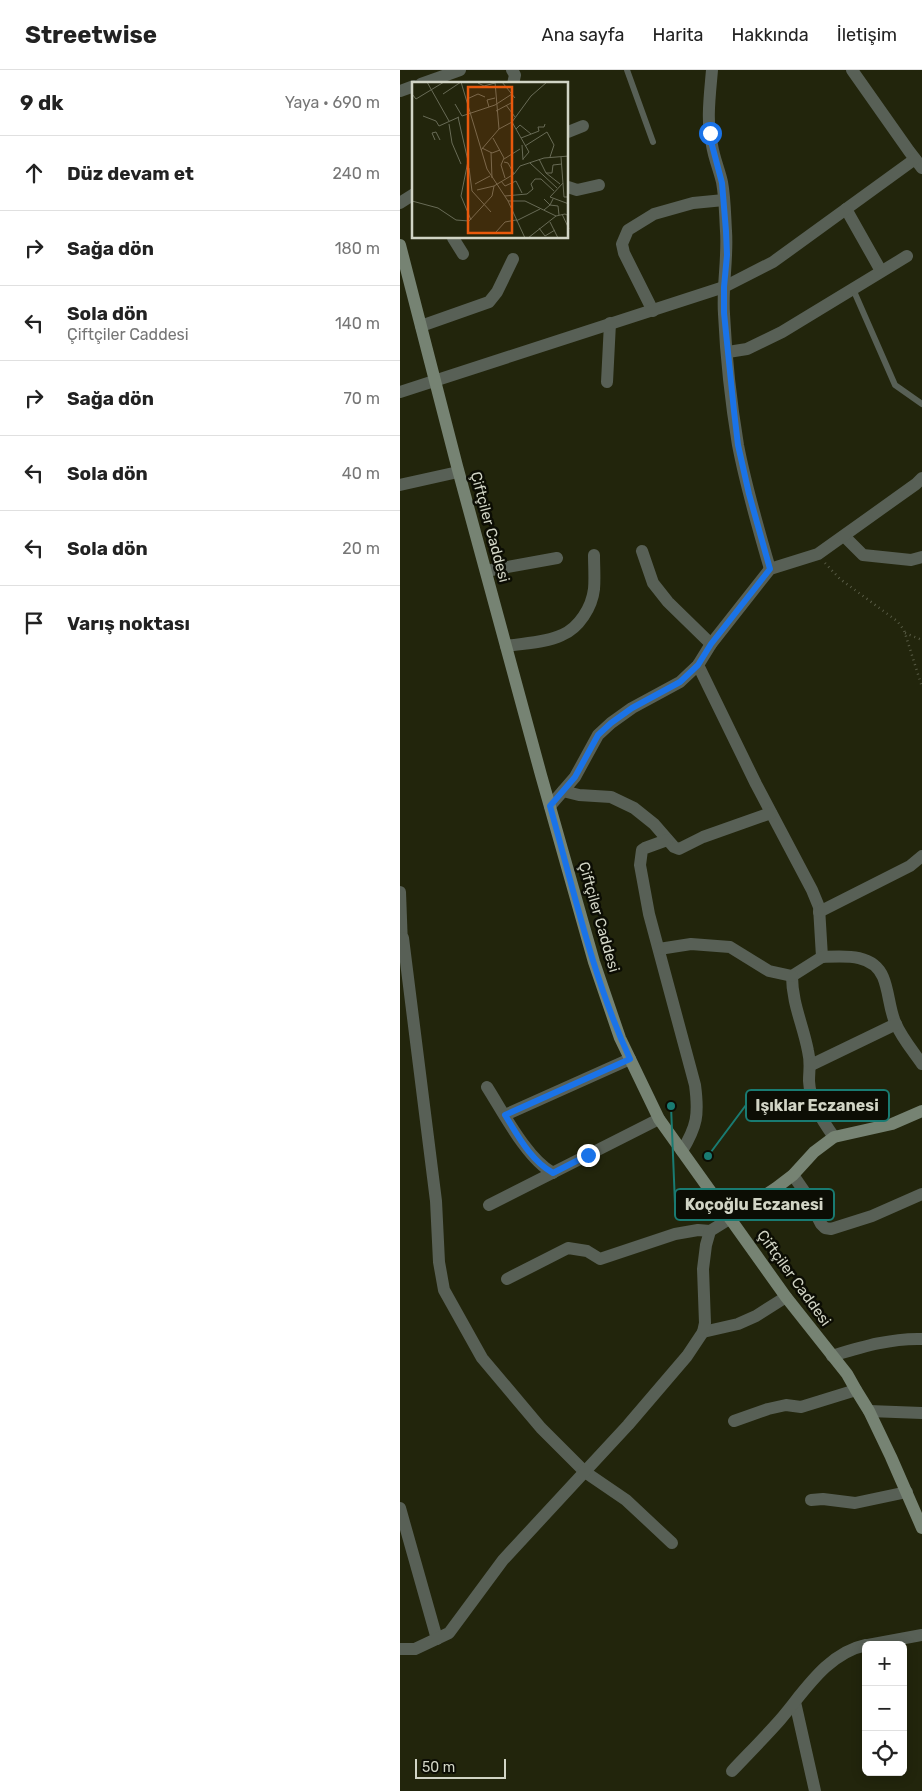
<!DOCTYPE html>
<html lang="tr">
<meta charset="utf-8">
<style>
:root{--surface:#fff;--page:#f2f2f2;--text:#222;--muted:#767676;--line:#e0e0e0}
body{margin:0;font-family:Rubik,sans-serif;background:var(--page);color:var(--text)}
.controls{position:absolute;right:15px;bottom:15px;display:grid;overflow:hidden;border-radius:8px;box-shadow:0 2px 12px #0003}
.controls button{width:45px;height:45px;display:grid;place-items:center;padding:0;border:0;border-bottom:1px solid var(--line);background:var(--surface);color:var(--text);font:25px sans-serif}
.scale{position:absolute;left:15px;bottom:12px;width:91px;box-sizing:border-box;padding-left:5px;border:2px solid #d1d4c5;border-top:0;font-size:14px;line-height:18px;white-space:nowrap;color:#d1d4c5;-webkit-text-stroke:4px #0c0d04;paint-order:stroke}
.stop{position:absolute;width:15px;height:15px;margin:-11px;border:4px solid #1a73e8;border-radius:50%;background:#fff}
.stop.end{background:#1a73e8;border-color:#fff;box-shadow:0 1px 5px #0008}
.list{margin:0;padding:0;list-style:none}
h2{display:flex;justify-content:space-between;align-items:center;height:65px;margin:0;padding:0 20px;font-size:21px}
h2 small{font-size:16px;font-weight:400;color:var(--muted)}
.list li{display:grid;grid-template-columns:32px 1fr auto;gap:15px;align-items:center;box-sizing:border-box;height:75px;padding:0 20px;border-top:1px solid var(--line)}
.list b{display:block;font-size:19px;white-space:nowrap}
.list p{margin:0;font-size:16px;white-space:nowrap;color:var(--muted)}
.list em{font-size:16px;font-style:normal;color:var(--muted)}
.icon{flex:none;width:28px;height:28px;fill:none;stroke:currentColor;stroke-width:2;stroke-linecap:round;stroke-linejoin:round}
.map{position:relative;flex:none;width:522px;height:1721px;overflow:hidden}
header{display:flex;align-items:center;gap:30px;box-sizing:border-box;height:70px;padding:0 25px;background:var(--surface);border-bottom:1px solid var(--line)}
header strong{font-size:24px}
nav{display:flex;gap:28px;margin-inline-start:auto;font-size:18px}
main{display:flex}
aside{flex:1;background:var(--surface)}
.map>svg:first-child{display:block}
</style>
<header>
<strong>Streetwise</strong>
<nav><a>Ana sayfa</a><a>Harita</a><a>Hakkında</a><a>İletişim</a></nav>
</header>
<main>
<aside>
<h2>9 dk<small>Yaya · 690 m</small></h2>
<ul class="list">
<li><svg class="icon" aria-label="ahead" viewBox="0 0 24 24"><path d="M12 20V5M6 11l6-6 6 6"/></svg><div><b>Düz devam et</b></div><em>240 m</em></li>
<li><svg class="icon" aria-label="right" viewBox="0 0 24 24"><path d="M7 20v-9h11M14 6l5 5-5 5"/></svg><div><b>Sağa dön</b></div><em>180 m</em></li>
<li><svg class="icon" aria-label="left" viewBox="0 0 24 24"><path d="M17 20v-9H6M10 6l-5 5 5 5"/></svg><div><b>Sola dön</b><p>Çiftçiler Caddesi</p></div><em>140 m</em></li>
<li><svg class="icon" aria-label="right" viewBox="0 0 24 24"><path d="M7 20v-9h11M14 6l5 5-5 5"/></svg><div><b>Sağa dön</b></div><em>70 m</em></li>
<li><svg class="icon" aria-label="left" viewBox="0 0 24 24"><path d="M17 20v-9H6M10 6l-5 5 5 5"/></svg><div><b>Sola dön</b></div><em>40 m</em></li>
<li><svg class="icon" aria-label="left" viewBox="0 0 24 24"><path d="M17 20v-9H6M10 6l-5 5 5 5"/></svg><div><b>Sola dön</b></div><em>20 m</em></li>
<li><svg class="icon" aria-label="arrive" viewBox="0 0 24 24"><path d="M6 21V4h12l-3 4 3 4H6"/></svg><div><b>Varış noktası</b></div></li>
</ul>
</aside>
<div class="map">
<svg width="522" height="1721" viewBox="0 0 522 1721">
<rect width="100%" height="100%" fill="#22250c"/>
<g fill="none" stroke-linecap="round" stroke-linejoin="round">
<g stroke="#585b45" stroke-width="2.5" stroke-dasharray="1 4" stroke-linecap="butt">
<path d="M425,493L440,509L497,551L504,560L522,617"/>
<path d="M505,563L522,570"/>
</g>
<g stroke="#586056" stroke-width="6">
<path d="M227,0L253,72"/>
<path d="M453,219L495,315L522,334"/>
</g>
<g stroke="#586056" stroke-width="12">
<path d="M112,0L115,5L113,14"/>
<path d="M312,0C310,24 306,52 312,75C314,88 319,99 322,112C325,128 325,145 326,161C328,189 322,216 324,244C326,286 331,333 338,375C346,417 358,458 370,499"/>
<path d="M452,0L509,81L522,98"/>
<path d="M21,14L60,0"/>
<path d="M0,21L14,16"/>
<path d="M168,62L183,56"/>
<path d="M168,117L177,120L199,115"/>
<path d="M0,133L14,124"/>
<path d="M446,139L481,201"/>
<path d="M53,168L63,184"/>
<path d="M253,241L224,183L222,174L228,160L254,144L293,133L324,130"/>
<path d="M21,256L89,232L97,222L113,189"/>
<path d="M328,282L347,279L382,262L507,186"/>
<path d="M207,312L210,253"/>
<path d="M0,322L324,217L373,192L515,89"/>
<path d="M0,415L58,402"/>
<path d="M444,466L463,485L511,490L522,487"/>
<path d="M242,481L253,513L268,532L311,574"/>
<path d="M86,501L157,488"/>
<path d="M106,576C124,573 145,573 162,565C179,558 192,537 194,519C195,508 194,496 194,485"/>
<path d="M298,595L356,714L412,820L419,837L422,887L392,906C392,933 403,955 408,981C411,993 409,1000 409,1011C410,1032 422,1050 434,1067"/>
<path d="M163,721L179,725L211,727L234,738L254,754L274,777L279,779L303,767L371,743"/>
<path d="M150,736L175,707L198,665L211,653L232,638L280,612L298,595L311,574L370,499L418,484L516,414L522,408"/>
<path d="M267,770L245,778L242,780L240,795L249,844L295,1015C299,1045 297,1056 282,1081"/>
<path d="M0,822L2,876"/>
<path d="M419,842L510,796L522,786"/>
<path d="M3,868L36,1131L39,1192L44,1220L82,1288L141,1358L185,1402L226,1430L272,1473"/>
<path d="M259,879L291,874L330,877L369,901L392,906"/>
<path d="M422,887C444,886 473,883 483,907C489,921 489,938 495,952C501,967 513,981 522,994"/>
<path d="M411,995L496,954"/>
<path d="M87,1017C103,1042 127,1089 153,1103"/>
<path d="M105,1045L230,989"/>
<path d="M393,1105L404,1121L421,1154L425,1158L431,1159L472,1146L522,1124"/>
<path d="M89,1135L259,1049"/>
<path d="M107,1209L168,1178L187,1181L200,1189L275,1164L298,1160L310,1161"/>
<path d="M303,1262L338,1254L356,1246L386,1227"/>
<path d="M432,1286C462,1277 491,1268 522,1269"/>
<path d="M469,1341L522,1343"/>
<path d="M334,1351L368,1339L386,1335L401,1337L456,1320"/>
<path d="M411,1430L423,1429L455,1433L507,1422"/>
<path d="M0,1438L37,1569"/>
<path d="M468,1575L522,1565"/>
<path d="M0,1579H15L49,1563L103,1490L228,1355L287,1286L303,1262L305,1253L303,1199L306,1175L310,1161L331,1148"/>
<path d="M395,1632L415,1721"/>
<path d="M332,1701C348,1684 365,1667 380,1650C404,1622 427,1583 466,1575"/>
</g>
<g stroke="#768373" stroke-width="12">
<path d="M0,175L57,396L141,705L194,892L220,968L259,1049L386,1227L447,1304L456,1320L469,1341L491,1387L522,1458"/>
<path d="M331,1148L376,1118L393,1105L414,1082L434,1067L492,1054L522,1041"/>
</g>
</g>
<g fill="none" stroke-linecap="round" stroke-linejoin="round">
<path stroke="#1a73e8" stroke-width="6" d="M188,1085L153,1103C131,1091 118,1066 105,1045L230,989C193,909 174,821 150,736L175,707L198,665L211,653L232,638L280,612L298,595L311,574L370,499L349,424L338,375L334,341L324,243V217L327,185L326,161L322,113L312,75L310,63"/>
</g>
<g text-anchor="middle" stroke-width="5" stroke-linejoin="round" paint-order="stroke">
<g font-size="15" fill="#d1d4c5" stroke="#0c0d04">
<text transform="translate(90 457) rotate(75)" y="5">Çiftçiler Caddesi</text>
<text transform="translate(199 847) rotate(74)" y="5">Çiftçiler Caddesi</text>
<text transform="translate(394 1208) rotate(54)" y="5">Çiftçiler Caddesi</text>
</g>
</g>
<g transform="translate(12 12)">
<rect width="156" height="156" fill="#22250c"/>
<path fill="none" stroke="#686b56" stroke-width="1" d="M15,0L37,39M49,0L75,87L96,119L113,156M83,0L87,47M90,0L103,16M66,1L72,4L83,1M0,12L4,17L32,0M31,12L49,0M55,17L66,12L73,15M43,22L50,34L83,23L100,12M94,23L103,35M77,25L75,18L83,16M84,29L99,21M11,34L24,39L27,44L47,35M46,35L56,79L49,114L59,138M100,40L117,70L111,77M37,42L40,61L49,82M104,47L108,43L119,52M81,56L92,76L89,83L93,96M109,56L127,49L126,45H132L133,42M23,58L20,51L24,50L28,58M110,63L111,78M113,64L135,50L142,63L138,75M70,66L80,71L88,68M69,68L87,47L100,40L119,14L135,0M79,70L80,96M149,75L152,115H157M92,77L108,67M127,77L134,91L148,102M92,80L96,81L102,92M118,81L145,106M57,86L60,109L79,130M134,91H140L141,83L150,82M89,99L93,104L104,99L110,111M151,101L138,115L157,122M63,102L78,94M65,108L82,104M93,114L115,112L121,107L119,102L123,97H129L142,109M141,117L138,123L146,124L147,133M0,119L26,126L44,138L57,139L80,114L82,104L102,92L108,84L132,76L157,74M96,119H113L144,134L153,132L157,134M132,128L138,123L132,117M150,132L157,147M104,139L128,127M138,140L146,156M127,146L133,154L143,148M84,150L93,140L104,138M116,156L144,134"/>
<path fill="#e8590c" fill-opacity="0.15" stroke="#e8590c" stroke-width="2.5" d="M56,5H100V151H56Z"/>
<rect width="156" height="156" fill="none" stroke="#d1d4c5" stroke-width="2.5"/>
</g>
<path fill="none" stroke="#197b72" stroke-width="2" d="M308 1086L346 1035M271 1036L275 1134"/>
<g fill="#197b72" stroke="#0c0d04" stroke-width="2">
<circle cx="308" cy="1086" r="5"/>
<circle cx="271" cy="1036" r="5"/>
</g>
<g fill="#0c0d04" stroke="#197b72" stroke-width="2">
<rect x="346" y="1020" width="143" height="31" rx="5"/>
<rect x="275" y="1119" width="159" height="31" rx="5"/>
</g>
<g font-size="16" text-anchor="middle" font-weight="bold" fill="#d1d4c5">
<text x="417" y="1041">Işıklar Eczanesi</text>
<text x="354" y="1140">Koçoğlu Eczanesi</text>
</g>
</svg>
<div class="controls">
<button>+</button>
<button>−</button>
<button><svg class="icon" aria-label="locate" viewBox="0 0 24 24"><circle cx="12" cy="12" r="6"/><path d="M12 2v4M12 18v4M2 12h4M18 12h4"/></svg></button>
</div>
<div class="scale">50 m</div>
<div class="stop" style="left:310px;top:63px"></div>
<div class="stop end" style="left:188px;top:1085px"></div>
</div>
</main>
